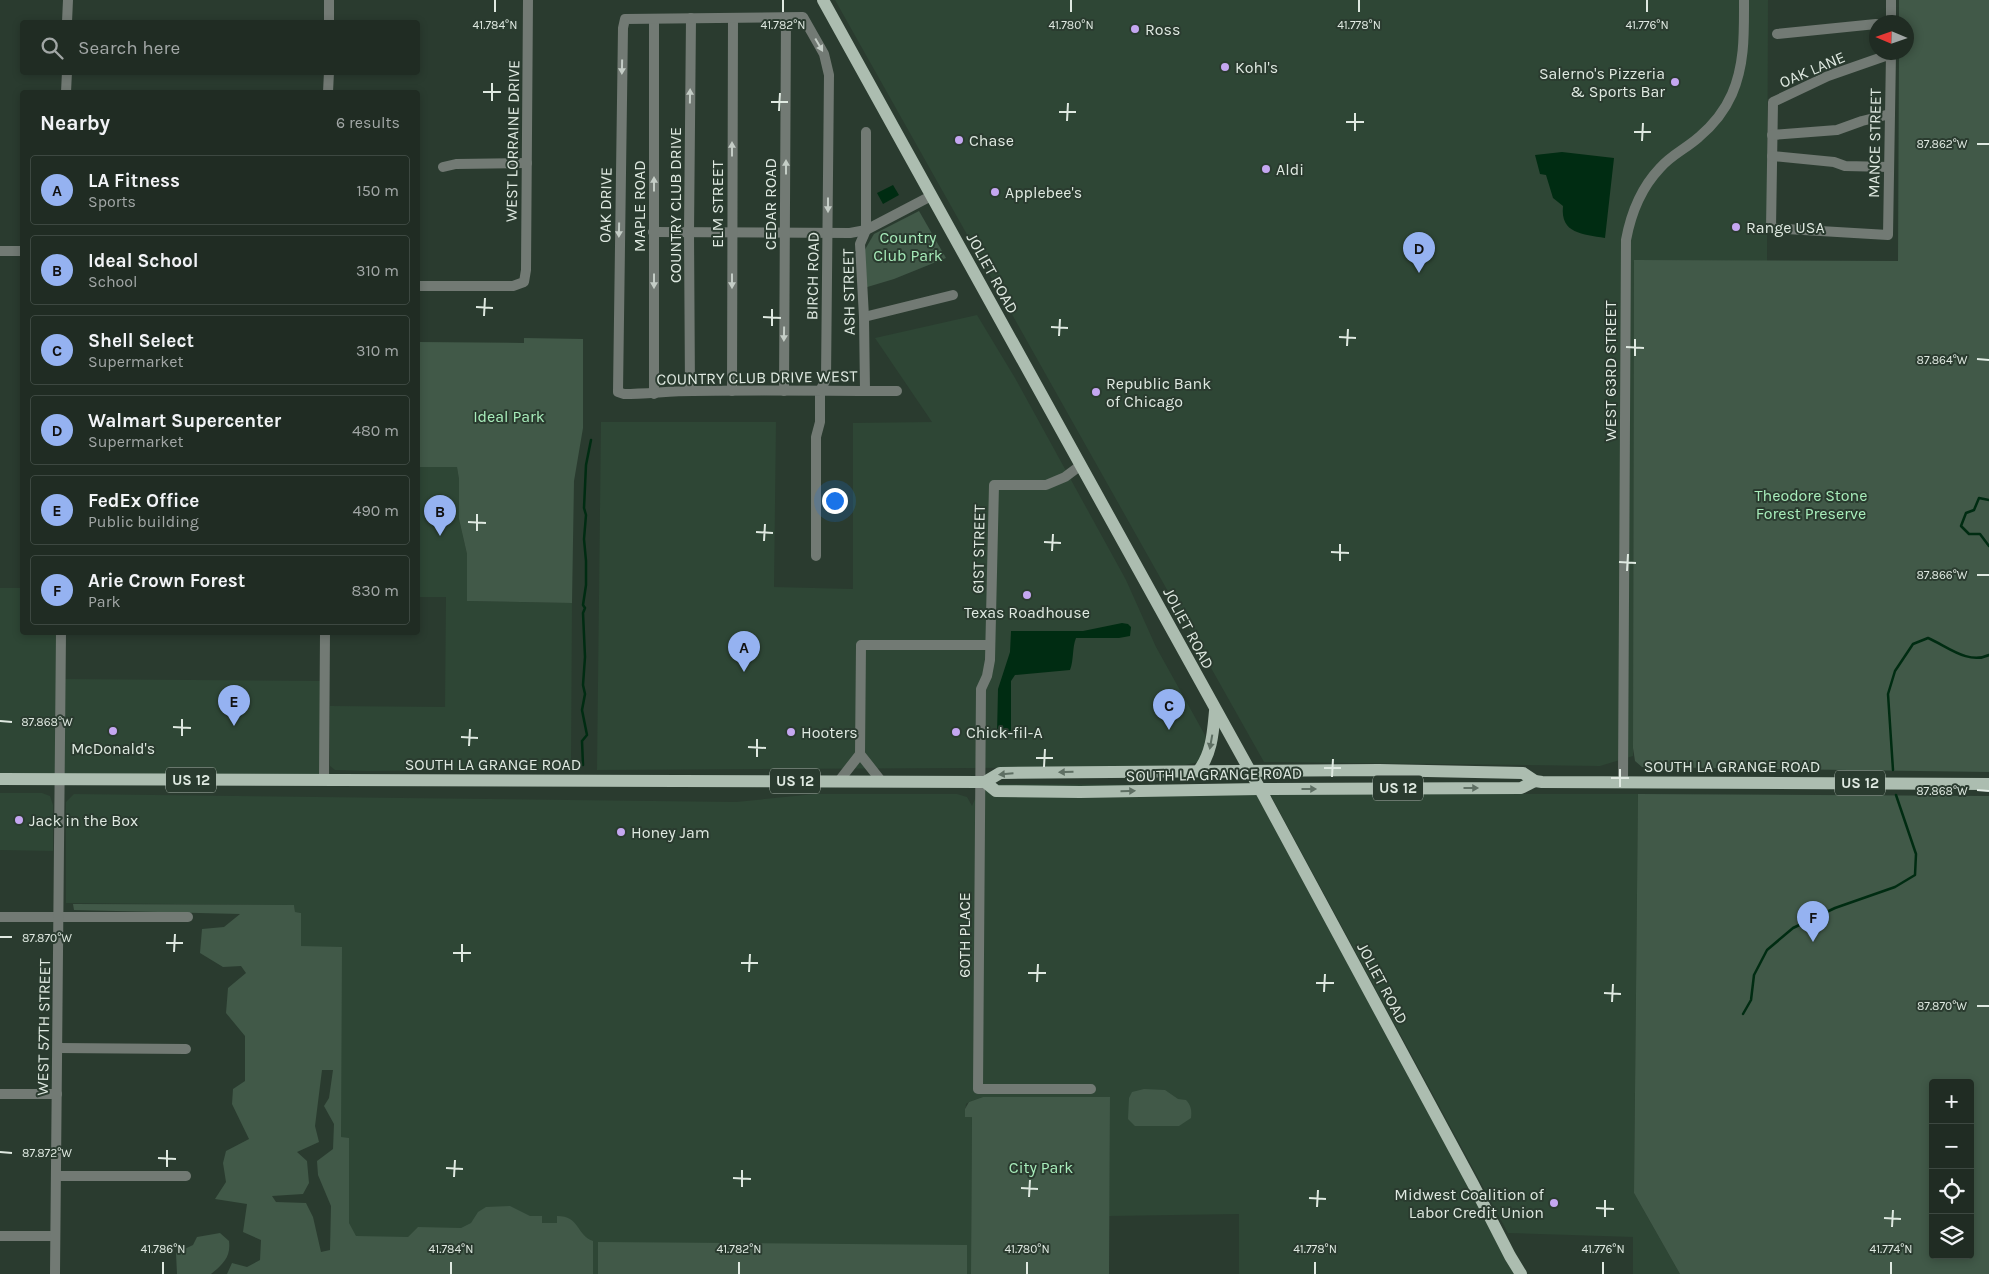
<!DOCTYPE html>
<meta charset="utf-8">
<style>
:root{--surface:#202c23;--page:#28342b;--text:#f1f3f6;--muted:#a2a7a6;--line:#3d4841;--accent:#95b2f1}
body{margin:0;font-family:Karla,sans-serif;background:var(--page);color:var(--text)}
.controls{position:absolute;right:15px;bottom:15px;display:grid;overflow:hidden;border-radius:5px;box-shadow:0 2px 8px #0003}
.controls button{width:45px;height:45px;display:grid;place-items:center;padding:0;border:0;border-bottom:1px solid var(--line);background:var(--surface);color:var(--text);font:25px sans-serif}
.compass{position:absolute;left:1869px;top:15px;width:45px;height:45px;border-radius:50%;background:var(--surface);box-shadow:0 2px 8px #0003;rotate:272deg}
.you{position:absolute;left:834px;top:500px;width:18px;height:18px;margin:-12px;border:4px solid #fff;border-radius:50%;background:#1a73e8;box-shadow:0 0 0 8px #1a73e833}
.badge{display:grid;place-items:center;width:32px;height:32px;border-radius:50%;background:var(--accent);color:#111;font-size:16px;font-weight:700}
.pin{position:absolute;translate:-50% -41px;filter:drop-shadow(0 1px 2px #0008)}
.pin::after{content:'';position:absolute;top:26px;width:18px;height:15px;background:inherit;clip-path:polygon(0 0,100% 0,50% 100%)}
.list{margin:0;padding:0;list-style:none}
h2{display:flex;justify-content:space-between;align-items:center;height:65px;margin:0;padding:0 20px;font-size:21px}
h2 small{font-size:16px;font-weight:400;color:var(--muted)}
.list li{display:grid;grid-template-columns:32px 1fr auto;gap:15px;align-items:center;box-sizing:border-box;height:70px;margin:0 10px 10px;padding:0 10px;border:1px solid var(--line);border-radius:5px}
.list b{display:block;font-size:19px;white-space:nowrap}
.list p{margin:0;font-size:16px;white-space:nowrap;color:var(--muted)}
.list em{font-size:16px;font-style:normal;color:var(--muted)}
.icon{flex:none;width:28px;height:28px;fill:none;stroke:currentColor;stroke-width:2;stroke-linecap:round;stroke-linejoin:round}
.map{position:relative;flex:none;width:1989px;height:1274px;overflow:hidden}
.search{position:absolute;background:var(--surface);box-shadow:0 2px 8px #0003;left:20px;top:20px;width:400px;height:55px;display:flex;align-items:center;gap:12px;box-sizing:border-box;padding:0 18px;border-radius:5px;color:var(--muted);font-size:19px}
.panel{position:absolute;background:var(--surface);box-shadow:0 2px 8px #0003;left:20px;top:90px;width:400px;height:545px;border-radius:5px}
.map>svg:first-child{display:block}
</style>
<div class="map">
<svg width="1989" height="1274" viewBox="0 0 1989 1274">
<rect width="100%" height="100%" fill="#2a3b2f"/>
<g fill="#2e4635">
<path d="M835,0H1768L1767,261L1634,260L1633,756L1600,766L1264,762Z"/>
<path d="M977,315L1015,378L1126,580L1156,647L1206,737L1205,752L1199,762L1185,765L1138,767L597,770L601,422H776L774,587L853,589V423L932,422L875,338Z"/>
<path d="M418,467H457L459,479V519L467,554V601L572,603L571,769L367,771L335,770L330,766V706L445,707L446,597H418Z"/>
<path d="M0,588H22V632L58,633L57,777L0,776Z"/>
<path d="M64,679L321,681L320,775H64Z"/>
<path d="M981,784L1255,785L1520,1274H1239V1214L1109,1216L1110,1097H983L969,1102L966,1104L965,1117H972L971,1274H340L341,1070L301,946V913L295,912L294,905L66,903V802L74,794L736,802L815,794H957L967,797L972,806Z"/>
<path d="M0,793H42L50,796L53,805V851L0,850Z"/>
<path d="M1270,794H1638L1634,1193L1680,1274H1633V1237L1508,1233Z"/>
</g>
<g fill="#415948" fill-rule="evenodd">
<path d="M1899,0H1989V772L1642,767L1635,761L1633,748L1634,260L1898,261L1899,53L1906,52V22H1899Z"/>
<path d="M919,211L946,258L894,279L864,288L863,253L874,234Z"/>
<path d="M524,338L583,339V428L574,481L572,603L467,601V554L459,519V479L457,467H418V342L524,343Z"/>
<path d="M1638,794L1989,796V1274H1680L1634,1193ZM1933,1083H1970V1255H1933Z"/>
<path d="M73,904L294,905L295,912L301,913V946L342,947L341,1137L349,1138V1223L356,1236L408,1237L418,1227L461,1228L471,1223L478,1212L486,1207L510,1206L530,1216H542V1223H557V1216C580,1216 576,1235 593,1241V1274H227L232,1263L247,1267L260,1260L261,1240L243,1232L247,1204L215,1199L226,1182L223,1163L226,1151L249,1139L232,1104L233,1089L245,1081V1036L226,1013L228,988L246,973L241,966L223,967L200,953L202,929L224,927L240,914L74,910ZM322,1070H333L329,1098L324,1106L334,1124L333,1149L317,1161L318,1175L331,1206L330,1250L321,1252L313,1217L306,1203L276,1202L272,1196L303,1194L309,1183L307,1161L297,1152L319,1142L315,1126Z"/>
<path d="M1144,1089L1165,1090L1178,1099L1186,1100C1191,1105 1192,1111 1191,1118L1179,1126H1135L1128,1119L1129,1098L1132,1092Z"/>
<path d="M983,1097H1110L1109,1274H971L972,1117H965V1109L969,1102Z"/>
<path d="M220,1233L229,1241C231,1257 223,1264 211,1274H177L176,1253L193,1245L197,1237Z"/>
<path d="M598,1242L967,1245V1274H598Z"/>
</g>
<g fill="#002c12">
<path d="M1562,152L1614,158L1605,238C1583,234 1560,234 1563,206L1553,198L1546,175L1540,174L1535,155Z"/>
<path d="M893,185L899,195L883,204L877,193Z"/>
<path d="M1122,623L1128,624L1131,627L1130,636L1119,638H1076C1072,648 1074,660 1070,670L1015,675L1011,681V732L1006,737L999,736L997,734L998,689L1010,652L1011,631H1083Z"/>
</g>
<g fill="none" stroke-linecap="round" stroke-linejoin="round">
<g stroke="#002c12" stroke-width="2.5">
<path d="M1989,500L1979,498L1974,510L1966,513L1961,526L1969,534H1980L1989,546"/>
<path d="M583,765L582,741L587,735L582,710L585,694L583,685L585,657L583,613L585,608L583,605L586,585V561L584,539L586,515L584,508L586,465L591,440"/>
<path d="M1893,770L1888,694L1895,671L1913,644L1928,638C1947,646 1968,665 1989,655"/>
<path d="M1743,1014L1751,1000L1754,975L1767,950L1793,928L1835,908L1895,887L1915,875L1916,854L1896,795"/>
</g>
<g stroke="#727a74" stroke-width="10">
<path d="M67,22L68,0"/>
<path d="M329,22V0"/>
<path d="M1891,22V0"/>
<path d="M1777,34L1876,24"/>
<path d="M1891,54L1828,76L1773,102L1771,228L1888,235L1891,54V52"/>
<path d="M66,92L67,72"/>
<path d="M328,92L329,72"/>
<path d="M1772,135L1837,130L1862,121L1890,114"/>
<path d="M1772,156L1834,162L1845,166L1889,167"/>
<path d="M443,167L456,164L527,163"/>
<path d="M653,232L850,233L866,230L931,196"/>
<path d="M0,251H22"/>
<path d="M418,286H513L524,282L526,270L528,0"/>
<path d="M864,317L953,295"/>
<path d="M690,391L689,232L691,18"/>
<path d="M732,391L733,18"/>
<path d="M784,391L786,18"/>
<path d="M865,391L864,317L860,244L866,230V132"/>
<path d="M654,394V19"/>
<path d="M1081,465L1065,477L1046,485H994L990,660L987,676L981,689L978,1089H1091"/>
<path d="M816,556V437L820,422V391L826,379L829,75L824,54L803,17L625,19L623,28L618,392L624,394C647,394 670,391 693,391C761,390 829,391 897,391"/>
<path d="M324,779L325,632"/>
<path d="M839,781L860,754"/>
<path d="M882,782L860,754L861,645H990"/>
<path d="M1623,783L1626,240C1631,213 1641,188 1660,168C1671,155 1687,148 1699,137C1712,126 1725,110 1732,94C1745,64 1744,33 1744,0"/>
<path d="M0,917H188"/>
<path d="M58,1048L186,1049"/>
<path d="M0,1094H57"/>
<path d="M56,1176H186"/>
<path d="M0,1236H55"/>
<path d="M55,1274L61,632"/>
</g>
<g stroke="#acbdb0" stroke-width="12">
<path d="M823,0L1260,789L1473,1184L1510,1256L1521,1274"/>
<path d="M1199,770C1212,753 1213,732 1215,711"/>
<path d="M0,779L979,782H985L1000,773L1379,770L1523,773L1535,781L1542,782L1989,784"/>
<path d="M985,782L996,791L1080,792L1260,789L1521,788L1535,781"/>
</g>
</g>
<defs><path id="oneway-solid" d="M-6-.8H1V-3.2L6.5 0L1 3.2V.8H-6Z" transform="scale(1.25)"/></defs>
<g fill="#c4cdc6">
<use href="#oneway-solid" transform="translate(819 45) rotate(60)"/>
<use href="#oneway-solid" transform="translate(622 67) rotate(91)"/>
<use href="#oneway-solid" transform="translate(690 96) rotate(-89)"/>
<use href="#oneway-solid" transform="translate(732 149) rotate(-90)"/>
<use href="#oneway-solid" transform="translate(786 167) rotate(-90)"/>
<use href="#oneway-solid" transform="translate(654 184) rotate(-90)"/>
<use href="#oneway-solid" transform="translate(828 205) rotate(90)"/>
<use href="#oneway-solid" transform="translate(619 230) rotate(91)"/>
<use href="#oneway-solid" transform="translate(654 281) rotate(90)"/>
<use href="#oneway-solid" transform="translate(732 281) rotate(90)"/>
<use href="#oneway-solid" transform="translate(784 334) rotate(91)"/>
</g>
<g fill="#5e6f63">
<use href="#oneway-solid" transform="translate(1211 742) rotate(100)"/>
<use href="#oneway-solid" transform="translate(1066 772) rotate(178)"/>
<use href="#oneway-solid" transform="translate(1006 774) rotate(175)"/>
<use href="#oneway-solid" transform="translate(1471 788)"/>
<use href="#oneway-solid" transform="translate(1309 789)"/>
<use href="#oneway-solid" transform="translate(1128 791) rotate(-1)"/>
</g>
<path fill="none" stroke="#dfe9e1" stroke-width="2" d="M495,12V0M783,12V0M1071,12V0M1359,12V0M1647,12V0M483,92H501M492,101V83M771,102H788M779,111L780,93M1059,112H1076M1067,121L1068,103M1346,122H1364M1355,131V113M1634,132H1651M1642,141L1643,123M1977,144H1989M476,307L493,308M484,316L485,298M763,317L781,318M772,326V309M1051,327L1068,328M1059,336L1060,319M1339,337L1356,338M1347,346L1348,329M1626,347L1644,348M1635,356V339M1977,359L1989,360M468,522L486,523M477,531V514M756,532L773,533M764,541L765,524M1044,542L1061,543M1052,551L1053,534M1331,552L1349,553M1340,561V544M1619,562L1636,563M1627,571L1628,554M1977,575H1989M0,721L12,722M173,727L191,728M182,736V719M461,737L478,738M469,746L470,729M748,747L766,748M757,757V739M1036,758H1053M1044,767L1045,749M1324,768H1341M1332,777L1333,759M1611,778H1629M1620,787V769M1977,790L1989,791M0,937H12M166,943H183M174,952L175,934M453,953H471M462,962V944M741,963H758M749,972L750,954M1028,973H1046M1037,982L1038,964M1316,983H1334M1324,992L1325,974M1604,993L1621,994M1612,1002L1613,984M1977,1006H1989M0,1152L12,1153M158,1158L176,1159M167,1167V1150M446,1168L463,1169M454,1177L455,1160M733,1178L751,1179M742,1187V1170M1021,1188L1038,1189M1029,1197L1030,1180M1309,1198L1326,1199M1317,1207L1318,1190M1596,1208L1614,1209M1605,1217V1200M1884,1218L1901,1219M1892,1227L1893,1210M163,1274V1262M451,1274V1262M739,1274V1262M1027,1274V1262M1315,1274V1262M1603,1274V1262M1891,1274V1262"/>
<g fill="#c5a7f1" stroke="#2a3b2f" stroke-width="2">
<circle cx="1135" cy="29" r="5"/>
<circle cx="1225" cy="67" r="5"/>
<circle cx="1675" cy="82" r="5"/>
<circle cx="959" cy="140" r="5"/>
<circle cx="1266" cy="169" r="5"/>
<circle cx="995" cy="192" r="5"/>
<circle cx="1736" cy="227" r="5"/>
<circle cx="1096" cy="392" r="5"/>
<circle cx="1027" cy="595" r="5"/>
<circle cx="113" cy="731" r="5"/>
<circle cx="791" cy="732" r="5"/>
<circle cx="956" cy="732" r="5"/>
<circle cx="19" cy="820" r="5"/>
<circle cx="621" cy="832" r="5"/>
<circle cx="1554" cy="1203" r="5"/>
</g>
<g text-anchor="middle" stroke-width="4" stroke-linejoin="round" paint-order="stroke">
<g fill="#2a3b2f" stroke="#a9b5ac" stroke-width="1">
<rect x="166" y="767.5" width="50" height="25" rx="4"/>
<rect x="770" y="768.5" width="50" height="25" rx="4"/>
<rect x="1835" y="770.5" width="50" height="25" rx="4"/>
<rect x="1373" y="775.5" width="50" height="25" rx="4"/>
</g>
<g font-size="15" font-weight="bold" fill="#dfe9e1">
<text x="191" y="785">US 12</text>
<text x="795" y="786">US 12</text>
<text x="1860" y="788">US 12</text>
<text x="1398" y="793">US 12</text>
</g>
<g font-size="16" fill="#dfe9e1" stroke="#2a3b2f" text-anchor="start">
<text x="1145" y="35">Ross</text>
<text x="1235" y="73">Kohl's</text>
<text x="1665" y="79" text-anchor="end">Salerno's Pizzeria<tspan x="1665" dy="18">&amp; Sports Bar</tspan></text>
<text x="969" y="146">Chase</text>
<text x="1276" y="175">Aldi</text>
<text x="1005" y="198">Applebee's</text>
<text x="1746" y="233">Range USA</text>
<text x="1106" y="389">Republic Bank<tspan x="1106" dy="18">of Chicago</tspan></text>
<text x="1027" y="618" text-anchor="middle">Texas Roadhouse</text>
<text x="801" y="738">Hooters</text>
<text x="966" y="738">Chick-fil-A</text>
<text x="113" y="754" text-anchor="middle">McDonald's</text>
<text x="29" y="826">Jack in the Box</text>
<text x="631" y="838">Honey Jam</text>
<text x="1544" y="1200" text-anchor="end">Midwest Coalition of<tspan x="1544" dy="18">Labor Credit Union</tspan></text>
</g>
<g font-size="16" fill="#dfe9e1" stroke="#2a3b2f">
<text transform="translate(1812 69) rotate(-23)" y="6">OAK LANE</text>
<text transform="translate(512 141) rotate(-89)" y="6">WEST LORRAINE DRIVE</text>
<text transform="translate(1874 143) rotate(-89)" y="6">MANCE STREET</text>
<text transform="translate(717 204) rotate(-90)" y="6">ELM STREET</text>
<text transform="translate(770 204) rotate(-90)" y="6">CEDAR ROAD</text>
<text transform="translate(605 205) rotate(-89)" y="6">OAK DRIVE</text>
<text transform="translate(675 205) rotate(-90)" y="6">COUNTRY CLUB DRIVE</text>
<text transform="translate(639 206) rotate(-90)" y="6">MAPLE ROAD</text>
<text transform="translate(993 273) rotate(61)" y="6">JOLIET ROAD</text>
<text transform="translate(812 276) rotate(-89)" y="6">BIRCH ROAD</text>
<text transform="translate(848 292) rotate(-91)" y="6">ASH STREET</text>
<text transform="translate(1610 371) rotate(-90)" y="6">WEST 63RD STREET</text>
<text transform="translate(757 377) rotate(-1)" y="6">COUNTRY CLUB DRIVE WEST</text>
<text transform="translate(978 549) rotate(-89)" y="6">61ST STREET</text>
<text transform="translate(1189 628) rotate(62)" y="6">JOLIET ROAD</text>
<text x="493" y="770">SOUTH LA GRANGE ROAD</text>
<text x="1732" y="772">SOUTH LA GRANGE ROAD</text>
<text transform="translate(1214 774) rotate(-1)" y="6">SOUTH LA GRANGE ROAD</text>
<text transform="translate(964 935) rotate(-90)" y="6">60TH PLACE</text>
<text transform="translate(1383 983) rotate(62)" y="6">JOLIET ROAD</text>
<text transform="translate(43 1027) rotate(-89)" y="6">WEST 57TH STREET</text>
</g>
<g font-size="16" fill="#a8edbb" stroke="#2a3b2f">
<text x="908" y="243">Country<tspan x="908" dy="18">Club Park</tspan></text>
<text x="509" y="422">Ideal Park</text>
<text x="1811" y="501">Theodore Stone<tspan x="1811" dy="18">Forest Preserve</tspan></text>
<text x="1041" y="1173">City Park</text>
</g>
</g>
<g font-size="12" text-anchor="middle" fill="#dfe9e1" stroke="#2a3b2f" stroke-width="4" stroke-linejoin="round" paint-order="stroke">
<text x="495" y="29">41.784°N</text>
<text x="783" y="29">41.782°N</text>
<text x="1071" y="29">41.780°N</text>
<text x="1359" y="29">41.778°N</text>
<text x="1647" y="29">41.776°N</text>
<text x="1942" y="148">87.862°W</text>
<text x="1942" y="364">87.864°W</text>
<text x="1942" y="579">87.866°W</text>
<text x="47" y="726">87.868°W</text>
<text x="1942" y="795">87.868°W</text>
<text x="47" y="942">87.870°W</text>
<text x="1942" y="1010">87.870°W</text>
<text x="47" y="1157">87.872°W</text>
<text x="163" y="1253">41.786°N</text>
<text x="451" y="1253">41.784°N</text>
<text x="739" y="1253">41.782°N</text>
<text x="1027" y="1253">41.780°N</text>
<text x="1315" y="1253">41.778°N</text>
<text x="1603" y="1253">41.776°N</text>
<text x="1891" y="1253">41.774°N</text>
</g>
</svg>
<div class="controls">
<button>+</button>
<button>−</button>
<button><svg class="icon" aria-label="locate" viewBox="0 0 24 24"><circle cx="12" cy="12" r="6"/><path d="M12 2v4M12 18v4M2 12h4M18 12h4"/></svg></button>
<button><svg class="icon" aria-label="layers" viewBox="0 0 24 24"><path d="M12 4l9 5-9 5-9-5zM3 14l9 5 9-5"/></svg></button>
</div>
<svg class="compass" viewBox="-18 -18 36 36"><path d="M0-13l5 13h-10z" fill="#e53935"/><path d="M0 13l5-13h-10z" fill="#a2a7a6"/></svg>
<div class="you"></div>
<div class="pin badge" style="left:744px;top:672px">A</div>
<div class="pin badge" style="left:440px;top:536px">B</div>
<div class="pin badge" style="left:1169px;top:730px">C</div>
<div class="pin badge" style="left:1419px;top:273px">D</div>
<div class="pin badge" style="left:234px;top:726px">E</div>
<div class="pin badge" style="left:1813px;top:942px">F</div>
<div class="search"><svg class="icon" aria-label="search" viewBox="0 0 24 24"><circle cx="10" cy="10" r="6"/><path d="M15 15l6 6"/></svg>Search here</div>
<section class="panel">
<h2>Nearby<small>6 results</small></h2>
<ul class="list">
<li><span class="badge">A</span><div><b>LA Fitness</b><p>Sports</p></div><em>150 m</em></li>
<li><span class="badge">B</span><div><b>Ideal School</b><p>School</p></div><em>310 m</em></li>
<li><span class="badge">C</span><div><b>Shell Select</b><p>Supermarket</p></div><em>310 m</em></li>
<li><span class="badge">D</span><div><b>Walmart Supercenter</b><p>Supermarket</p></div><em>480 m</em></li>
<li><span class="badge">E</span><div><b>FedEx Office</b><p>Public building</p></div><em>490 m</em></li>
<li><span class="badge">F</span><div><b>Arie Crown Forest</b><p>Park</p></div><em>830 m</em></li>
</ul>
</section>
</div>
